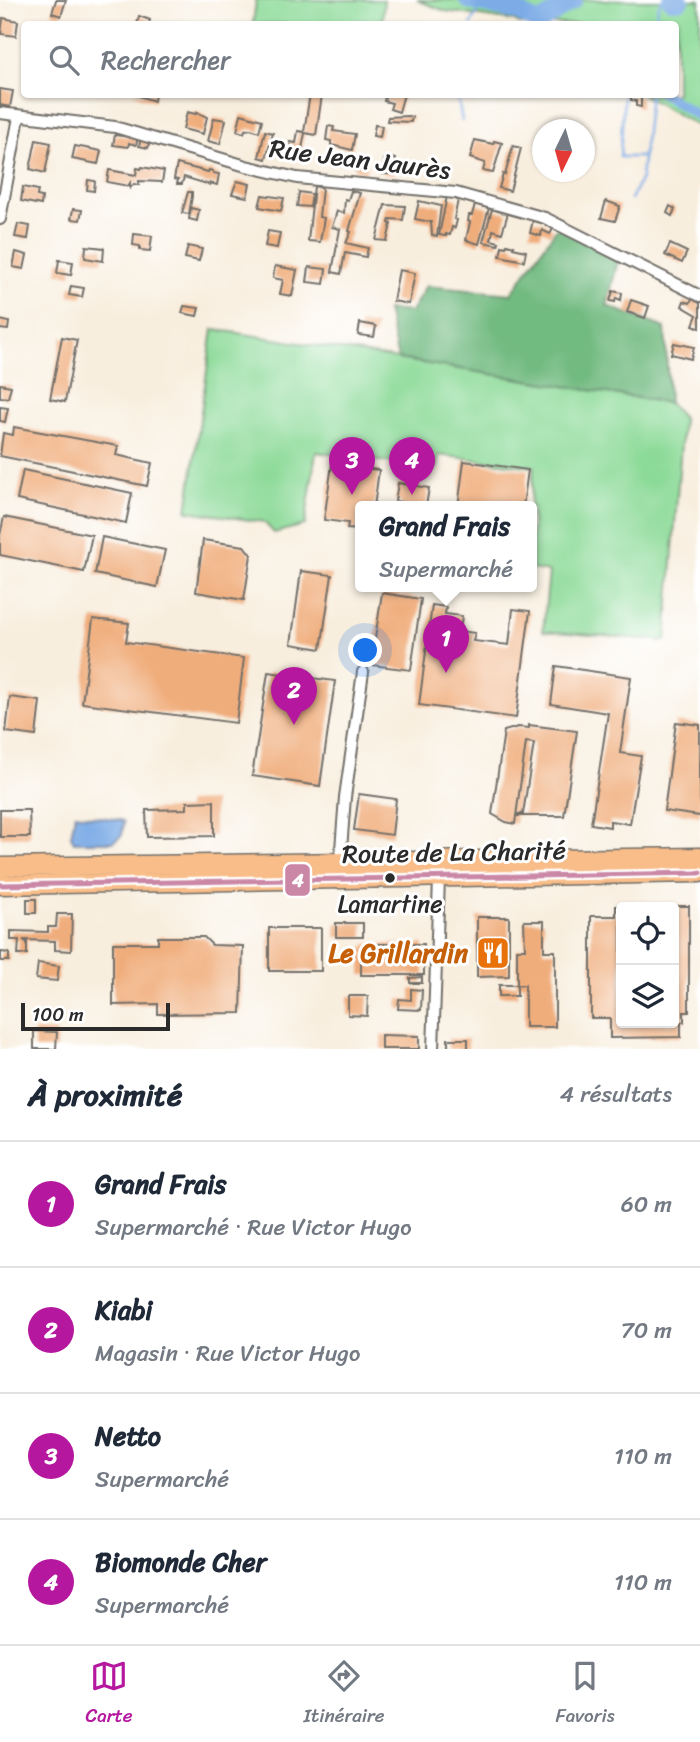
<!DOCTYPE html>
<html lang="fr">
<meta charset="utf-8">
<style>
:root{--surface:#fff;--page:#f2f2f3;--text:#1f2937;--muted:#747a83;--line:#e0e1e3;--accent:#b5179e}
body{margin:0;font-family:Sriracha,sans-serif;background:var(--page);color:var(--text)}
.controls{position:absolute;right:21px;bottom:21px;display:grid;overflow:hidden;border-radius:7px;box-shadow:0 2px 5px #0004}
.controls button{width:63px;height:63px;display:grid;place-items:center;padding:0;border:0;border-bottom:2px solid var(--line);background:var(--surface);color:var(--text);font:35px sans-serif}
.compass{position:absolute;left:532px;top:119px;width:63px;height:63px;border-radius:50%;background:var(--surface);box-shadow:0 2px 5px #0004;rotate:185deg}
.scale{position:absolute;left:21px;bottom:18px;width:149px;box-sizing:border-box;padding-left:7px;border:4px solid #2b2b2b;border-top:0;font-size:19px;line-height:24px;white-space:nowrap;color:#2b2b2b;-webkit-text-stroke:5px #fff;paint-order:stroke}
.you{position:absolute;left:366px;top:651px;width:24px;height:24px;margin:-18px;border:5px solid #fff;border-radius:50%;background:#1a73e8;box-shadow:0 0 0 10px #1a73e833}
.badge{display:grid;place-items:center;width:46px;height:46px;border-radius:50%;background:var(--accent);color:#fff;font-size:23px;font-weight:700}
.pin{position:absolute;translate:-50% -58px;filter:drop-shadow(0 2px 4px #0008)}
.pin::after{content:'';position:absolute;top:37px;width:24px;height:21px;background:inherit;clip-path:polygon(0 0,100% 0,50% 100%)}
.popup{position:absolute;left:355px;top:501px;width:182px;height:91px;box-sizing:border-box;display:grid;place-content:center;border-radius:7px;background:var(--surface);filter:drop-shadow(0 2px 5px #0005);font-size:23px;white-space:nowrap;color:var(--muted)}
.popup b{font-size:26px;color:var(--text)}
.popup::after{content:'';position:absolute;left:50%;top:100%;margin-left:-14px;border:14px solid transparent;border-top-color:var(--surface)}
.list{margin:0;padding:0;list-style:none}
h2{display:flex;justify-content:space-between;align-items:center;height:91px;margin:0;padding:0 28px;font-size:30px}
h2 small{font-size:23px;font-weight:400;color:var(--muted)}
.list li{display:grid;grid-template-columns:46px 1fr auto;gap:21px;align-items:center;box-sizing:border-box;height:126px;padding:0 28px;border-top:2px solid var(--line)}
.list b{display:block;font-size:26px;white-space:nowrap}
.list p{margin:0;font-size:23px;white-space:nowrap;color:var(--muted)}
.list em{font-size:23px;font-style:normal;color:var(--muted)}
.icon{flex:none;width:38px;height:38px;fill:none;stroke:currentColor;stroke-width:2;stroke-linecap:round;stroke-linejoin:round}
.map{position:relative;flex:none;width:700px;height:1049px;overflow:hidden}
.search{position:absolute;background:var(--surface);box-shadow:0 2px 5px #0004;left:21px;right:21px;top:21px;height:77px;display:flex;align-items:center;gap:18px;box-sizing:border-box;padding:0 24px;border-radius:7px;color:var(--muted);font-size:26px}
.sheet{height:595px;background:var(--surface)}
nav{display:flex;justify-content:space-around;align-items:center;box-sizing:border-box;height:98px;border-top:2px solid var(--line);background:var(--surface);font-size:19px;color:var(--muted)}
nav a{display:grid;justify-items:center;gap:4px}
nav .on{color:var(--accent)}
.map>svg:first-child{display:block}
</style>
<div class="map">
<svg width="700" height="1049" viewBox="0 0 700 1049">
<rect width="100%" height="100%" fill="#fff"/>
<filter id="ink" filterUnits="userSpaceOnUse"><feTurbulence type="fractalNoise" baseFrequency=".0143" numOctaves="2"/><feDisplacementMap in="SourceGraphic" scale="14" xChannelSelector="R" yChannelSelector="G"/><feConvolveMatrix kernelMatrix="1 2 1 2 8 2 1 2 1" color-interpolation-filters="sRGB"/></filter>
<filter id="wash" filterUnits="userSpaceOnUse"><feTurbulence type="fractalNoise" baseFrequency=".00686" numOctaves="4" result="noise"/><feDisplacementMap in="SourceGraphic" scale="28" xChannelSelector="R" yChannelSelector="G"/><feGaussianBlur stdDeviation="1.57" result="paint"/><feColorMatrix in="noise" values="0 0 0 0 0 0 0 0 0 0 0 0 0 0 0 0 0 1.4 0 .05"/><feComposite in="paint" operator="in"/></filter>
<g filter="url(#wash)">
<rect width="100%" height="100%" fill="#f8eede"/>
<g fill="#8cda98" stroke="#5c8262" stroke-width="2">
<path d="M256,0H384L382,24H253Z"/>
<path d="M417,0H700V127L643,95L676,94V24H520L514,21L445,11Z"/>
<path d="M213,329L669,403L683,418L666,641L543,631L549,572L532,569V507H530L534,467L439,455L436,469L316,452L305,525L274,533L264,522L187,511Z"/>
</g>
<path fill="#71ba80" stroke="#4e7256" stroke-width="2" d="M559,225L619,256L607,306L665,328L669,403L398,359L387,310L411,312L426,286L511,294Z"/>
<path fill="#7cabe6" stroke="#546b88" stroke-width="2" d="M75,814L121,820L124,822L122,835L113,842H74L71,836Z"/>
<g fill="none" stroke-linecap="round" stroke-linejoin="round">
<g stroke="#7cabe6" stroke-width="2.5">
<path d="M471,24L483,2"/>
<path d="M655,24L658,7L662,0"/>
<path d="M457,94L462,121"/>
<path d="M624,94L620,157H643"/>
<path d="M631,199L641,178L650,94"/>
</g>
<g stroke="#7cabe6" stroke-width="10">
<path d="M539,23L543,24"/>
<path d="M663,94L700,117"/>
</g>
<g stroke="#7cabe6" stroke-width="18">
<path d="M468,0L518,12L539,23L574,0"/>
<path d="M671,0H680"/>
</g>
</g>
<g id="blocks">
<g fill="#f0ad7b">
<path d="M56,0H66L61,16L52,13Z"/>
<path d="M139,16L150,20L149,24H137Z"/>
<path d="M3,18L18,21L16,36L1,34Z"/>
<path d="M0,89L13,91L10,107L0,105Z"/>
<path d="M133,94H155L154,101Z"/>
<path d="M310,94L322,95L316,135L305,133L302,149L298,148L297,152L291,151L290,142L296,143L298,131L304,132Z"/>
<path d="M386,94H404L399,112L390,109L392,103L384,101Z"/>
<path d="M631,96L641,97V107L636,106V101L631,100Z"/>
<path d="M187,112L196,114L197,112L207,117L203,134L183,129Z"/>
<path d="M241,114L262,120L259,132L251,129L245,130L244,133L237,131Z"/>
<path d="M408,116L412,117L411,122L387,121L388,117Z"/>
<path d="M214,118L226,120L220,144L208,141Z"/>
<path d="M375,125L382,126L380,137L373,136Z"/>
<path d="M328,126L334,127L333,131L355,134L352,150L331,145V141L326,140Z"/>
<path d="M265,131L273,133L266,159L259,157Z"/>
<path d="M115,135L138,138L136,145L129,143L128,147L113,145Z"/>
<path d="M141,138L150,140L148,148L139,146Z"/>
<path d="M36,140L51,143L45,173L30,169Z"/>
<path d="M475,140L493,144L494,141L502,143L493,173L483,171L485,163L470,158Z"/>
<path d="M75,146L101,151L98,164L72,159Z"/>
<path d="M513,146L521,148L510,191L499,188L503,174L505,175Z"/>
<path d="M385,157L396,159L394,174H382Z"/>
<path d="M356,161L367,162L366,172L354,170Z"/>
<path d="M177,164L208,172L209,170L213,171V173L219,174L217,185L210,183V185L184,177L182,184H177L178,180L174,179Z"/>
<path d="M142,167L164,171L162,182L139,181V185L134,184L130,188V183L128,186L107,182L109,170L136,175L137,168L141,169Z"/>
<path d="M88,180L95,181L94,191L87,190Z"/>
<path d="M237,181L250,184L247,197L232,194Z"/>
<path d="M314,186L322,188L319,217L324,218L320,242L308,241Z"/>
<path d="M23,187L38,190L37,196L42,197L41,205L21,201Z"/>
<path d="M351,191L360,193L349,231L351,232L346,243L368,248L366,257L345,253L341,274L332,272L340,229L332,227L337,211L344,213L345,199L348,200Z"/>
<path d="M188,192H192V196L189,214L182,213Z"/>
<path d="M299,192L312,194L310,207L297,206Z"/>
<path d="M262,195L284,198L281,211L259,207Z"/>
<path d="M447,196L458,200L454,219L457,220L455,228L452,227L450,235L446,234V236L439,235Z"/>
<path d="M419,201L441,206L437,236L432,235L431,222L415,219Z"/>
<path d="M606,201L620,206L615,221L601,218Z"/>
<path d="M475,204L489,208L479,244L466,240L470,222L468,221L469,215H472Z"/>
<path d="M385,205L405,206L403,220L390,219L389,223L391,224L387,241L376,240Z"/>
<path d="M670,206L675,209L672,216L667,213Z"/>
<path d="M191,208L199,210L197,221L189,219Z"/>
<path d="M73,209L82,210L80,220L71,219Z"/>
<path d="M492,209L508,213L502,233L493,230L491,240L499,242L498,245L483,242Z"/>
<path d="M533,220L544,223L553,229L550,234L542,230L541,236L530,233Z"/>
<path d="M18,224L30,226L28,239L15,237Z"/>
<path d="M268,231L280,233L277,248L265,246Z"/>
<path d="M134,234L152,236L150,251L140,250V246L133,245Z"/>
<path d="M507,244L514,246L513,248L526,251L524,261L500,256L502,246L506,247Z"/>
<path d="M670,244L687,252L682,263L665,255Z"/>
<path d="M86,246L104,248L103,261L85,258Z"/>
<path d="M188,246L202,249L199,261L185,258Z"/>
<path d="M16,252L27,255L24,269L13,267Z"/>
<path d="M59,260L73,262L71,275L57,273Z"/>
<path d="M275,266L297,270L292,296L280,294L283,280L273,278Z"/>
<path d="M309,267L326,269L324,284L307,282Z"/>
<path d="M399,270L415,273L409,304L393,301Z"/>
<path d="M71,286L84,288L82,297L69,295Z"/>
<path d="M613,291L622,293L621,300L616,298L615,302L610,301Z"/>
<path d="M692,299L700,303V328L693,325L697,315L682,306L684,301L690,303Z"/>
<path d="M631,300L649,306L645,318L627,312Z"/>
<path d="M184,306L199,308L197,316L182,313Z"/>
<path d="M0,320L9,322L8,330L0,329Z"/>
<path d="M360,323L376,326L374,337L358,335Z"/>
<path d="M62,337L77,340L65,402L50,399Z"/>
<path d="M674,343L694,347L691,359L671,354Z"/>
<path d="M0,384L11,386L8,398L0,397Z"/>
<path d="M0,407L8,408L5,422L0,421Z"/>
<path d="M14,427L118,446L116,455L152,463L147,486L0,456L3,433L13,435Z"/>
<path d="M464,461L528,470L523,507H458Z"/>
<path d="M332,464L379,470L374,507H360V530L347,529L348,523L324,520Z"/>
<path d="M23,470L132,493L126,523L17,500Z"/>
<path d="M398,483L429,488L426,506L401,507V502L395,501Z"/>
<path d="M4,517L92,535L84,572L0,555V535Z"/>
<path d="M102,537L165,550L157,587L95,574Z"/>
<path d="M203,540L244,546L251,555L244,600L196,592Z"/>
<path d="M301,571L332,575L321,649L291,644Z"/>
<path d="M382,593L421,599L411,670L371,665Z"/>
<path d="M432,605L446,607L445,614L462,616L460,631L475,633L473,641L509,645L513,609L530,611L516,718L419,705Z"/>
<path d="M93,619L129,623L126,642L244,658L236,723L82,703Z"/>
<path d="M556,666L631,677L620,753L641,756L630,824L610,821V827L591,824L608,713L551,704Z"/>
<path d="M268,672L335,681L320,786L252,776Z"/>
<path d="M10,697L40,701L36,736L6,732Z"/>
<path d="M676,722L700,725V816L664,811Z"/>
<path d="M529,725L577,731L564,816H517V814H523L534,743L526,742L515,824L506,822L492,814L504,731L518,727L529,728Z"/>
<path d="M359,794L396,799L392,835L354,830Z"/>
<path d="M214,801V836L147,837L146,810L187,809V802Z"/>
<path d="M0,810H29L30,837H0Z"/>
<rect x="27" y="899" width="9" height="14"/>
<path d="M616,906H621V1023H674V906H689V1012H684V1022H681V1037L610,1038V1018H591V916H616Z"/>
<path d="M57,914H72L71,951L55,950V941L23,940L27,942V954L18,955L19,940H11V931L48,932V927H56Z"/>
<path d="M477,917H509V976L477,977Z"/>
<path d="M524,921H544V951H555V1027H525V985H517V949H525Z"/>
<rect x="336" y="923" width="27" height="14"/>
<rect x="269" y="928" width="52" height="43"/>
<path d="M158,937H204L212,945L243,946L241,1013L158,1014V1004L113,1005V943H158Z"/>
<path d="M367,944H424V975H361V950Z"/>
<path d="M1,952L9,953V961H1Z"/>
<path d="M38,963L59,966L57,981L36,979Z"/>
<path d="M422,977V983H410V978Z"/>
<rect x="499" y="985" width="18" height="11"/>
<path d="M411,989L422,990L421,1010L398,1009L399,999L411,1000Z"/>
<path d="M348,996H368L367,1016L348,1015Z"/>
<path d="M34,1031L57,1032L56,1049H34Z"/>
<path d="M381,1035L419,1036V1049H381Z"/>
<rect x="448" y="1039" width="20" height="10"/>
</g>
</g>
</g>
<g filter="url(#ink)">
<use href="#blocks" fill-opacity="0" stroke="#736f6a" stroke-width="2"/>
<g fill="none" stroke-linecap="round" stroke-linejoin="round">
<defs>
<g id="minor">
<path d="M0,113L115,127L246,166L297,178L456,193L545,218L700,296"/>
<path d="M0,219L19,117"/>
<path d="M340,863L345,797L363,672"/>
<path d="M433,1049L439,879"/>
</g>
<g id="primary">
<path d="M0,867L700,857"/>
<path d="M0,885L700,873"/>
</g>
</defs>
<use href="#minor" stroke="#736f6a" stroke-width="14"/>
<use href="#primary" stroke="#736f6a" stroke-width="21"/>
<use href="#minor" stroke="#fff" stroke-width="10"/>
<use href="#primary" stroke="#f8bd89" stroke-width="18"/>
<defs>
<path id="bus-1" d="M0,885L700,873"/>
</defs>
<use href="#bus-1" stroke="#fff" stroke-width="10"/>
<use href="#bus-1" stroke="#cb88a6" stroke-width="5"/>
</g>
</g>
<defs>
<symbol id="restaurant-square" viewBox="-11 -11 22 22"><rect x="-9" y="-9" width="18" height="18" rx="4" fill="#e8710a" stroke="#fff"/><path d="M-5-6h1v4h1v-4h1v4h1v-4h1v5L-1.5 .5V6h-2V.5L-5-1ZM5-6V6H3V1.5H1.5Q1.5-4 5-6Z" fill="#fff"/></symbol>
</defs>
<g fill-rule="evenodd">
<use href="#restaurant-square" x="474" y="934" width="38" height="38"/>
</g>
<circle fill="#2b2b2b" stroke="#fff" stroke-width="2.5" cx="390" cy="878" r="6"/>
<g text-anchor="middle" stroke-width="6" stroke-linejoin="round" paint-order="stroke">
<g font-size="24" fill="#2b2b2b" stroke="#fff">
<text x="390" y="912">Lamartine</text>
</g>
<g font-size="26" fill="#2b2b2b" stroke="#fff">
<text transform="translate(360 159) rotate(7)" y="9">Rue Jean Jaurès</text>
<text transform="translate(454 852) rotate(-1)" y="9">Route de La Charité</text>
</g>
<g font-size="26" font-weight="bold" fill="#c56008" stroke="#fff" text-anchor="end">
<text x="468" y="962">Le Grillardin</text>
</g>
</g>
<rect stroke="#fff" stroke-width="2.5" x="284" y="863" width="27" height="34" rx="7" fill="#cb88a6"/>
<g font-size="19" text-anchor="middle" font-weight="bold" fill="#fff">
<text x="298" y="887">4</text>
</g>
</svg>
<div class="controls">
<button><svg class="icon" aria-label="locate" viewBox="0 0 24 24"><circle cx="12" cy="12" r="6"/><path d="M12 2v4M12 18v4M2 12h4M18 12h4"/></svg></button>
<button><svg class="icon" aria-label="layers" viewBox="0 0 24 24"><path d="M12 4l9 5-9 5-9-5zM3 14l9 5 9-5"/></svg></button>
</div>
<svg class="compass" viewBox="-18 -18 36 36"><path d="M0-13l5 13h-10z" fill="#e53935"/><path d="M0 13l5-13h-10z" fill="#747a83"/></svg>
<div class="scale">100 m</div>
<div class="you"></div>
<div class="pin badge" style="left:446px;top:673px">1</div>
<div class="popup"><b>Grand Frais</b>Supermarché</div>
<div class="pin badge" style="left:294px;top:725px">2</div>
<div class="pin badge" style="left:352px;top:495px">3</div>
<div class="pin badge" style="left:412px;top:495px">4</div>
<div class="search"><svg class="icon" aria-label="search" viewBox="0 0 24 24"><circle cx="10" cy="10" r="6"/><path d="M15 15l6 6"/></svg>Rechercher</div>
</div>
<section class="sheet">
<h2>À proximité<small>4 résultats</small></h2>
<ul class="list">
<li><span class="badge">1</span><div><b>Grand Frais</b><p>Supermarché · Rue Victor Hugo</p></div><em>60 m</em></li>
<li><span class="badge">2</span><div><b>Kiabi</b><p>Magasin · Rue Victor Hugo</p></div><em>70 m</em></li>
<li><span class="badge">3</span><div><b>Netto</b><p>Supermarché</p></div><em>110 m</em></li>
<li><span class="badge">4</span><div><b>Biomonde Cher</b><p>Supermarché</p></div><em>110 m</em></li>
</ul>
</section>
<nav>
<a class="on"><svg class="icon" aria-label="map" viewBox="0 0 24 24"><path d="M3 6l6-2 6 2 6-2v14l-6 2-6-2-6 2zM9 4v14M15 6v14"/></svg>Carte</a>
<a><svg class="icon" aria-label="directions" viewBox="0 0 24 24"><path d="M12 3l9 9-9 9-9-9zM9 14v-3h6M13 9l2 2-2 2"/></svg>Itinéraire</a>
<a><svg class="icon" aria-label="saved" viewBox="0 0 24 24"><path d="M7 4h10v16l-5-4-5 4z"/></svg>Favoris</a>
</nav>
